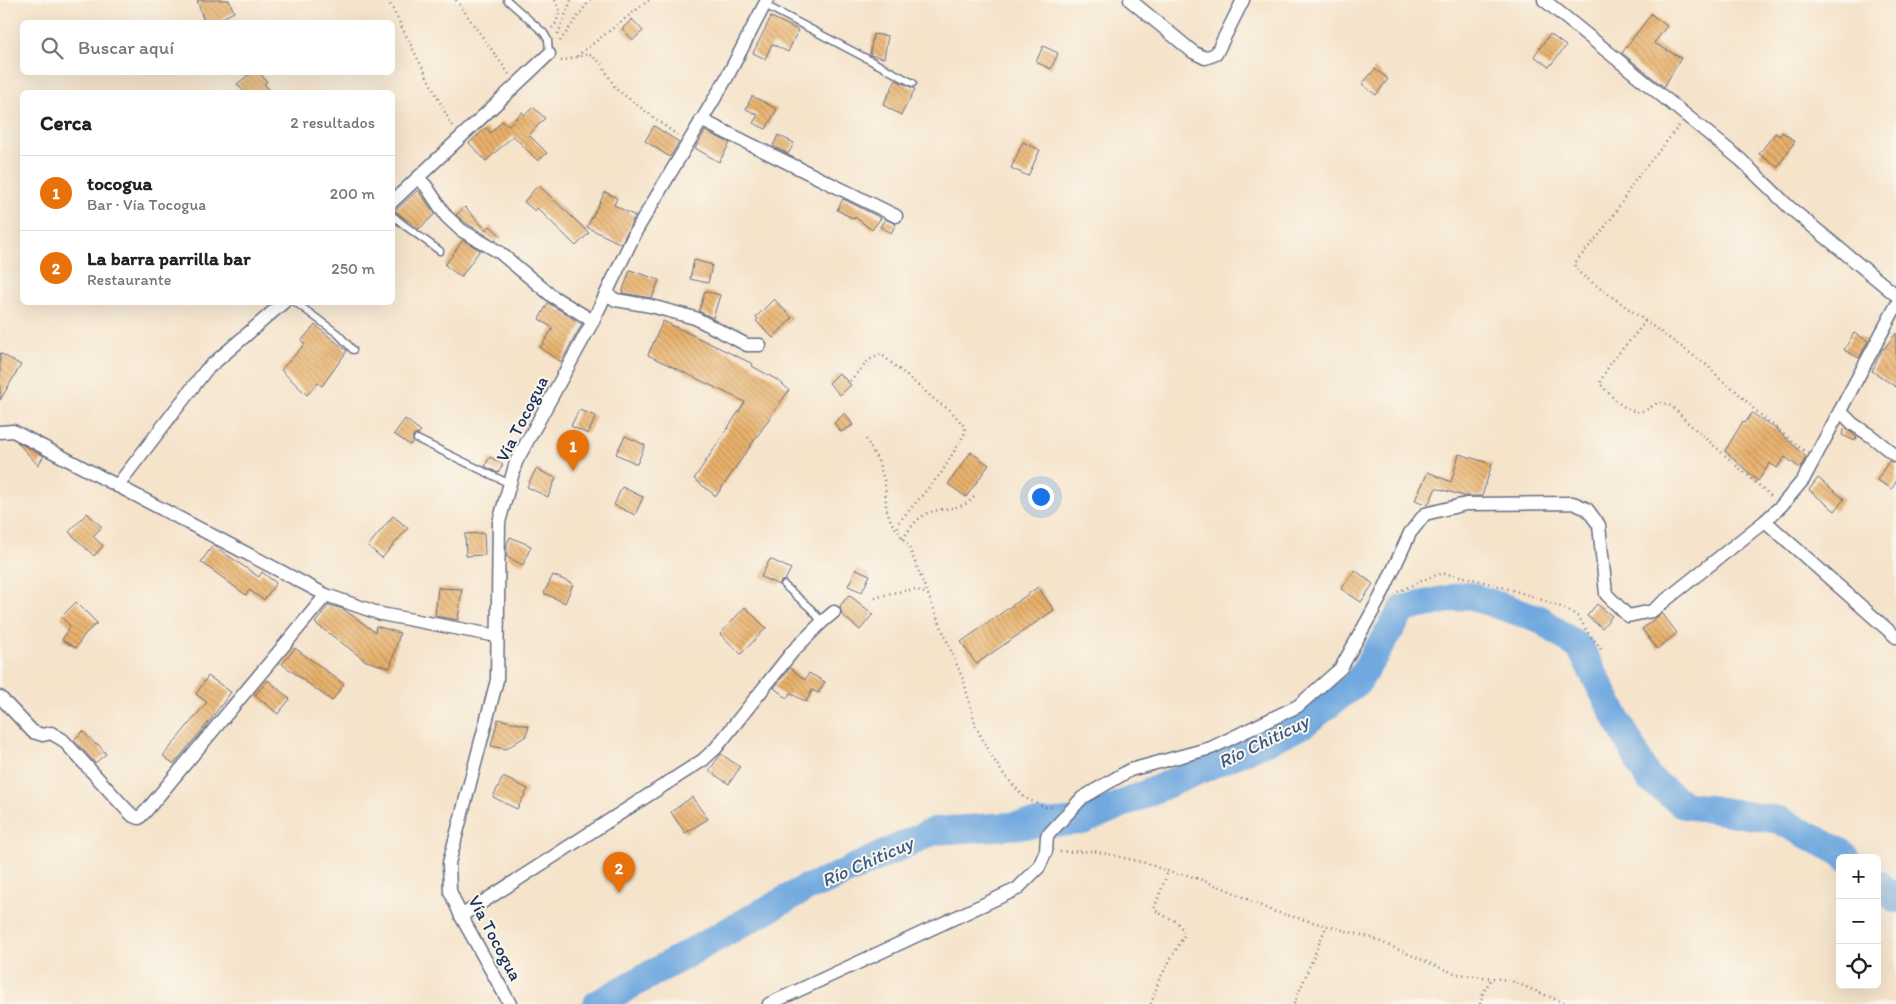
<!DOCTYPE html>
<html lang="es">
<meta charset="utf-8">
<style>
:root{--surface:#fff;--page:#f2f2f2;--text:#222;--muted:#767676;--line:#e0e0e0;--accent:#d1495b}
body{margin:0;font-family:Itim,sans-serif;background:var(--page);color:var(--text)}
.controls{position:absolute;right:15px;bottom:15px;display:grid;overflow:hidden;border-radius:8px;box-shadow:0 5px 20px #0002}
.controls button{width:45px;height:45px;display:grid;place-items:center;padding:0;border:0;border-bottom:1px solid var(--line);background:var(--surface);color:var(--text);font:25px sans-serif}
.you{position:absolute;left:1040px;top:496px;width:18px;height:18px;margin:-12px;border:4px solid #fff;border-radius:50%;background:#1a73e8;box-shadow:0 0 0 8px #1a73e833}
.badge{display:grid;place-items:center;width:32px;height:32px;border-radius:50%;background:var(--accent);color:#fff;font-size:16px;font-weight:700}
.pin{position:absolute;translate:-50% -41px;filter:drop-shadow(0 1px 2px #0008)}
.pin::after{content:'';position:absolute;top:26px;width:18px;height:15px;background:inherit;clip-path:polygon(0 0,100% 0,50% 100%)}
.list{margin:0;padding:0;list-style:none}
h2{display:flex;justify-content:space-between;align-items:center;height:65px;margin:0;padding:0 20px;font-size:21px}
h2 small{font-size:16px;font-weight:400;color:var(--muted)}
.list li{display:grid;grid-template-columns:32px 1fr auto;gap:15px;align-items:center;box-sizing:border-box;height:75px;padding:0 20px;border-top:1px solid var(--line)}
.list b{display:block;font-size:19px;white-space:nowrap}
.list p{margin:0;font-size:16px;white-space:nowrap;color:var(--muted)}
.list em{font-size:16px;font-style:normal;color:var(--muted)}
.icon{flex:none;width:28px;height:28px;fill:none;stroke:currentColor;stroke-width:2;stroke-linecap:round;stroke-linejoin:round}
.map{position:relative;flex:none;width:1896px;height:1004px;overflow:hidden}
.search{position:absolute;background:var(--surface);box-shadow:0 5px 20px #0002;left:20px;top:20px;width:375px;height:55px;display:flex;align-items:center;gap:12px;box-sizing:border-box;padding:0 18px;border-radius:8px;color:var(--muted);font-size:19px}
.panel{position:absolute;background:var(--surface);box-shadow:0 5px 20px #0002;left:20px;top:90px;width:375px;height:215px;border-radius:8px}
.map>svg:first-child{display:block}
</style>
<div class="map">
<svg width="1896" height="1004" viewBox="0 0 1896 1004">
<defs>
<pattern id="building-back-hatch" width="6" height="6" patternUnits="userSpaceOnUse" patternTransform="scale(1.25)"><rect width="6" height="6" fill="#e9b16b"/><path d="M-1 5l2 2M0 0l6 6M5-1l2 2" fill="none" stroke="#bc905b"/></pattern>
</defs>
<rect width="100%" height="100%" fill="#fbf7ec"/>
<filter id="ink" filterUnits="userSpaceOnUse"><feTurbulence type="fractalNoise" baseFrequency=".02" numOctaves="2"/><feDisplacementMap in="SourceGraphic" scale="10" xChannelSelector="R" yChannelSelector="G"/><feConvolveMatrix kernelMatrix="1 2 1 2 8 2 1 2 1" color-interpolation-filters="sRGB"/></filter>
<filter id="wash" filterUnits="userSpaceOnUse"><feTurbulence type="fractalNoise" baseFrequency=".0096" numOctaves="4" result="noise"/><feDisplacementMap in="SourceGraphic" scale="20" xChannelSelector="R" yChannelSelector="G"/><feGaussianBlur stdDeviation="1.12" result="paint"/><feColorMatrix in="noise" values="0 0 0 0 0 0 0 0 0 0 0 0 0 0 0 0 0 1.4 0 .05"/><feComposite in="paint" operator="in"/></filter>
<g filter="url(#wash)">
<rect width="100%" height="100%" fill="#f5e3ca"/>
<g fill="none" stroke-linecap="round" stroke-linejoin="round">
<g stroke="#6fa8df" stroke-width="28">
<path d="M1877,883L1896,899"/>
<path d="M597,1004L806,888L824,882L934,831L1083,821L1301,726L1357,683L1403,609L1467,595L1540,619L1580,648L1648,778L1684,805L1779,820L1840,852L1847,858"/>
</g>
</g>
<g id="blocks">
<g fill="url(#building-back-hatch)">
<path d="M197,0H229L234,12L222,18V22H204Z"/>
<path d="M1651,14L1667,26L1654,43L1681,58L1664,87L1622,53Z"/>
<path d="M771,17L798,30L788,52L772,44L765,59L753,53Z"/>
<path d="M632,19L643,31L633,40L622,29Z"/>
<path d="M873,34L888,36L884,58L870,55Z"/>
<path d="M1550,34L1566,46L1549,67L1534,56Z"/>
<path d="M1043,46L1058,53L1051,69L1036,62Z"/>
<path d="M1375,69L1388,79L1376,95L1362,84Z"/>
<path d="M252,72H259L267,82L264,84L271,92H244L237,84Z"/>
<path d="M896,80L915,89L901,115L883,105Z"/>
<path d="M752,96L777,109L766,129L753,123L758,115L746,109Z"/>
<path d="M533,107L545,118L529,135L547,153L538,161L513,136L486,161L469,143L486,128L491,133L502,121L508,126L522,112L525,115Z"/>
<path d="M654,126L679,142L670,157L645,141Z"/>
<path d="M705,131L730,143L719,162L695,148Z"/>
<path d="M1782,132L1795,141L1778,167L1759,154L1775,133L1780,136Z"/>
<path d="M778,135L794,143L788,154L773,146Z"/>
<path d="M1023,142L1040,150L1028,176L1011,168Z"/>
<path d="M538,185L589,233L576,246L537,208L535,211L524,202Z"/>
<path d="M418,190L435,214L419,229L395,211Z"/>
<path d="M605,192L617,198L614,205L635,216L621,244L587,227Z"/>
<path d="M843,199L881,218L872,230L855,217L854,219L837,210Z"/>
<path d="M465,207L486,230L490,226L501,236L496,241L466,223L456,215Z"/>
<path d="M885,219L896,224L891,233L880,227Z"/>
<path d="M463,240L480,250L461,277L445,265Z"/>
<path d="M694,260L712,265L708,283L690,279Z"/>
<path d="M630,270L659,280L652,298L622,293Z"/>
<path d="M705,291L720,295L713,318L699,311Z"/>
<path d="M774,299L792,318L773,338L756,321L758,319L756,317Z"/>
<path d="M548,303L582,324L561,362L540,348L553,328L539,319Z"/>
<path d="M663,321L753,364L752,366L779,381L789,390L716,496L694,479L745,402L648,355Z"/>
<path d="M315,325L347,351L322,386L318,383L307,395L281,370L305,344L301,341Z"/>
<path d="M1854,333L1868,341L1859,358L1844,350Z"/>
<path d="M1896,333V387L1872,371L1883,348L1884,349Z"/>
<path d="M0,353L21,365L0,400Z"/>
<path d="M839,373L851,385L840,395L829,383Z"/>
<path d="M579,410L596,416L588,434L571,426Z"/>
<path d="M845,413L853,425L841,432L834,423Z"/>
<path d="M1752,413L1776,429L1806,457L1800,468L1785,457L1777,468L1770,463L1758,481L1725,451L1743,421L1745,423Z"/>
<path d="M405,419L421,431L418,434L413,436V442L410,445L394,434Z"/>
<path d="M1845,428L1857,437L1855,441L1842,435Z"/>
<path d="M625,436L645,445L637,464L616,454Z"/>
<path d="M17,442L44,456L38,465Z"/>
<path d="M971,452L989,465L966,497L948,484Z"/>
<path d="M1459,454L1492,464L1482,496H1464L1436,488L1428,505L1415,500L1428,472L1451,482Z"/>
<path d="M490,457L503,464L498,473L485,466Z"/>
<path d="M1889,461L1896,464V482L1892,489L1877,480Z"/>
<path d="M536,469L556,478L548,497L527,487Z"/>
<path d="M1818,478L1844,499L1835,511L1809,490Z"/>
<path d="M622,487L643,497L635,515L614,505Z"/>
<path d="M87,513L102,527L93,536L103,546L94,556L69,532Z"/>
<path d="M393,516L408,528L382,558L368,546Z"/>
<path d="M484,533L485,555L466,556L465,534Z"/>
<path d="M510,537L531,546L523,565L507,557V544Z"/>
<path d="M213,545L259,577L262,572L276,583L264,600L249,590L246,595L201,562Z"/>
<path d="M770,559L791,569L785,580L781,581L779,585L761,577Z"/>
<path d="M856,569L870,575L862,592L848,586Z"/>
<path d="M1355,570L1373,584L1361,602L1341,589Z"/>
<path d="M553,575L573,584L565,603L544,593Z"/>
<path d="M1038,587L1054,610L976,664L961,642Z"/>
<path d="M438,588L462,589L458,620L435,616Z"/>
<path d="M849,595L873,614L860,630L842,615L840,606Z"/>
<path d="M76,602L97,623L85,634L76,648L62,640L70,626L61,617Z"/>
<path d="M1597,604L1612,616L1602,628L1587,616Z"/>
<path d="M329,605L343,609L375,632L376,626L400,633L390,668L366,661L315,623Z"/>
<path d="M745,607L766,628L741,654L720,634Z"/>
<path d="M1662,613L1677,633L1657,649L1642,629Z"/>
<path d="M295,648L344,684L332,701L282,664Z"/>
<path d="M790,668L805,680L809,673L825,682L818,693L812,690L806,702L790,693L787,698L774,688Z"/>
<path d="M208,676L231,692L208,723L174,764L163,756L207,702L196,694Z"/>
<path d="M268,680L290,699L278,714L255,695Z"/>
<path d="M498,719L529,726L526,736L506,749L491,746Z"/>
<path d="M83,731L96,745L98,744L106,754L95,763L74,740Z"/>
<path d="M721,754L740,767L729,784L709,771Z"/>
<path d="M503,777L528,789L517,809L493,797Z"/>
<path d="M692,797L708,819L685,833L671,812Z"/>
</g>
</g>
</g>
<g filter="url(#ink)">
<use href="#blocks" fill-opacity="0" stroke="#676e84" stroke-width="1"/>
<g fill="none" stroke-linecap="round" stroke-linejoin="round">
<defs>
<g id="service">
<path d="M507,0L544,33L548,40L549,54"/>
<path d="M765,5L913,83"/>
<path d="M392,215L404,225L440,251"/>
<path d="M295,302L338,334L353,350"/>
<path d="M417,439L510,484"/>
<path d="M784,585L811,609L822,622"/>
</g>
<g id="minor">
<path d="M1130,0L1193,52L1205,58L1216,54L1243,0"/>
<path d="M1544,0L1741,160L1789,207L1896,295"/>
<path d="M701,120L896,216"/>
<path d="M418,178L426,186L446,216L461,230L499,252L552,296L593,321"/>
<path d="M392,202L549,54"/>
<path d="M606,294L616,300L651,306L695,318L747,345H760"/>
<path d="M1840,411L1853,424L1871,436L1896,456"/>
<path d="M0,432L13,431L326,595L381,614L497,636"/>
<path d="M117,486L206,370L284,302"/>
<path d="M1765,521L1896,637"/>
<path d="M0,697L33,732L43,735L51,733L63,740L124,807L133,816L139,818L146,811L326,595"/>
<path d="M461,916L703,760L716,748L793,651L822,622L834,612"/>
<path d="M510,1004L461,916L450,891L449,863L497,680L499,522L516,462L593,321L636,231L726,79L767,0"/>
<path d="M769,1004L1017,889L1039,867L1046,851L1047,836L1082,798L1130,770L1211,748L1298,706L1341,668L1380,598L1410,533L1425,514L1466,504L1573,503L1587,509L1599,525L1606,594L1628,616L1652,611L1765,521L1782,505L1803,480L1896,306"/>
</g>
</defs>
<use href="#service" stroke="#676e84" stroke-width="9"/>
<use href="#minor" stroke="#676e84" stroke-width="15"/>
<g stroke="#676e84" stroke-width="2.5" stroke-dasharray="1 4" stroke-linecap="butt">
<path d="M388,0L453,128"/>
<path d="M456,0L509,74"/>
<path d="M552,28L556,23L560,11L555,0"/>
<path d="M558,34L571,0"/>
<path d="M560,41L590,0"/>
<path d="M577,56L649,0"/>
<path d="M561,61L589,54L601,63L616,89L677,135"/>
<path d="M1679,126L1633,183L1616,212L1599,235L1574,264L1577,271L1597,286L1708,366L1720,379L1735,390L1756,411L1804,451"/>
<path d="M1645,321C1631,343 1609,358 1600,384C1612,396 1627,417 1646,410C1650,408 1655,404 1659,402C1672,404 1678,412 1686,421L1771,496"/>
<path d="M850,381L869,360L881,354L940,404L949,409L965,427V433L942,472L899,522L897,531"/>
<path d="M866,439L878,461L881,470L885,483L886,507L891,522L909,547L928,595"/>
<path d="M903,539C910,528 918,516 931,512C946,507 963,510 974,497"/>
<path d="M1398,592C1408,587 1430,576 1441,574C1459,572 1561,603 1576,615C1583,621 1584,628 1589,634C1593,639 1597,643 1601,649"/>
<path d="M875,598L891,593L916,589L928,595L964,682L976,727L993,758L1002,772L1025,798L1046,807H1055"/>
<path d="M1060,852L1094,851L1146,863L1175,874L1188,875L1226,889L1272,911L1372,938L1445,970L1458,974L1509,980L1567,1004"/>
<path d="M1151,1004L1159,980L1185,934C1176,916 1168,921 1154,909L1168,871"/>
<path d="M1294,1004L1326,927"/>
<path d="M1480,1004L1483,993L1491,979"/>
</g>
<use href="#service" stroke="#fff" stroke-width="6"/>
<use href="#minor" stroke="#fff" stroke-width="12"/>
</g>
</g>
<g text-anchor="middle" stroke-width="4" stroke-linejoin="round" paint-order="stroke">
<g font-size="18" fill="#1b2f5e" stroke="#fbf7ec">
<text transform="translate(522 419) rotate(-63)" y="6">Vía Tocogua</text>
<text transform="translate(495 938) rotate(62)" y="6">Vía Tocogua</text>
</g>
<g font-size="19" font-style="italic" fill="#38598b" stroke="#fbf7ec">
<text transform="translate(1263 741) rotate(-26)" y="7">Río Chiticuy</text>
<text transform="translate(867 861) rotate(-24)" y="7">Río Chiticuy</text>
</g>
</g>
</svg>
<div class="controls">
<button>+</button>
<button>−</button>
<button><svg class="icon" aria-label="locate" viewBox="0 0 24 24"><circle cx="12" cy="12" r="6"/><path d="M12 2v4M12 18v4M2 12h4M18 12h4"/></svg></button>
</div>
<div class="you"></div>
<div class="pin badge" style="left:573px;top:471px;background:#e8710a">1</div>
<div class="pin badge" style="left:619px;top:893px;background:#e8710a">2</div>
<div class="search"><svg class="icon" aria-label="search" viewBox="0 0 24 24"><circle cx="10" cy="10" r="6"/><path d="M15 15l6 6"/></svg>Buscar aquí</div>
<section class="panel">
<h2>Cerca<small>2 resultados</small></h2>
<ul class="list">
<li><span class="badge" style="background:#e8710a">1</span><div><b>tocogua</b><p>Bar · Vía Tocogua</p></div><em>200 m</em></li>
<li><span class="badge" style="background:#e8710a">2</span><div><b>La barra parrilla bar</b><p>Restaurante</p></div><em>250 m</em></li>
</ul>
</section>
</div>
